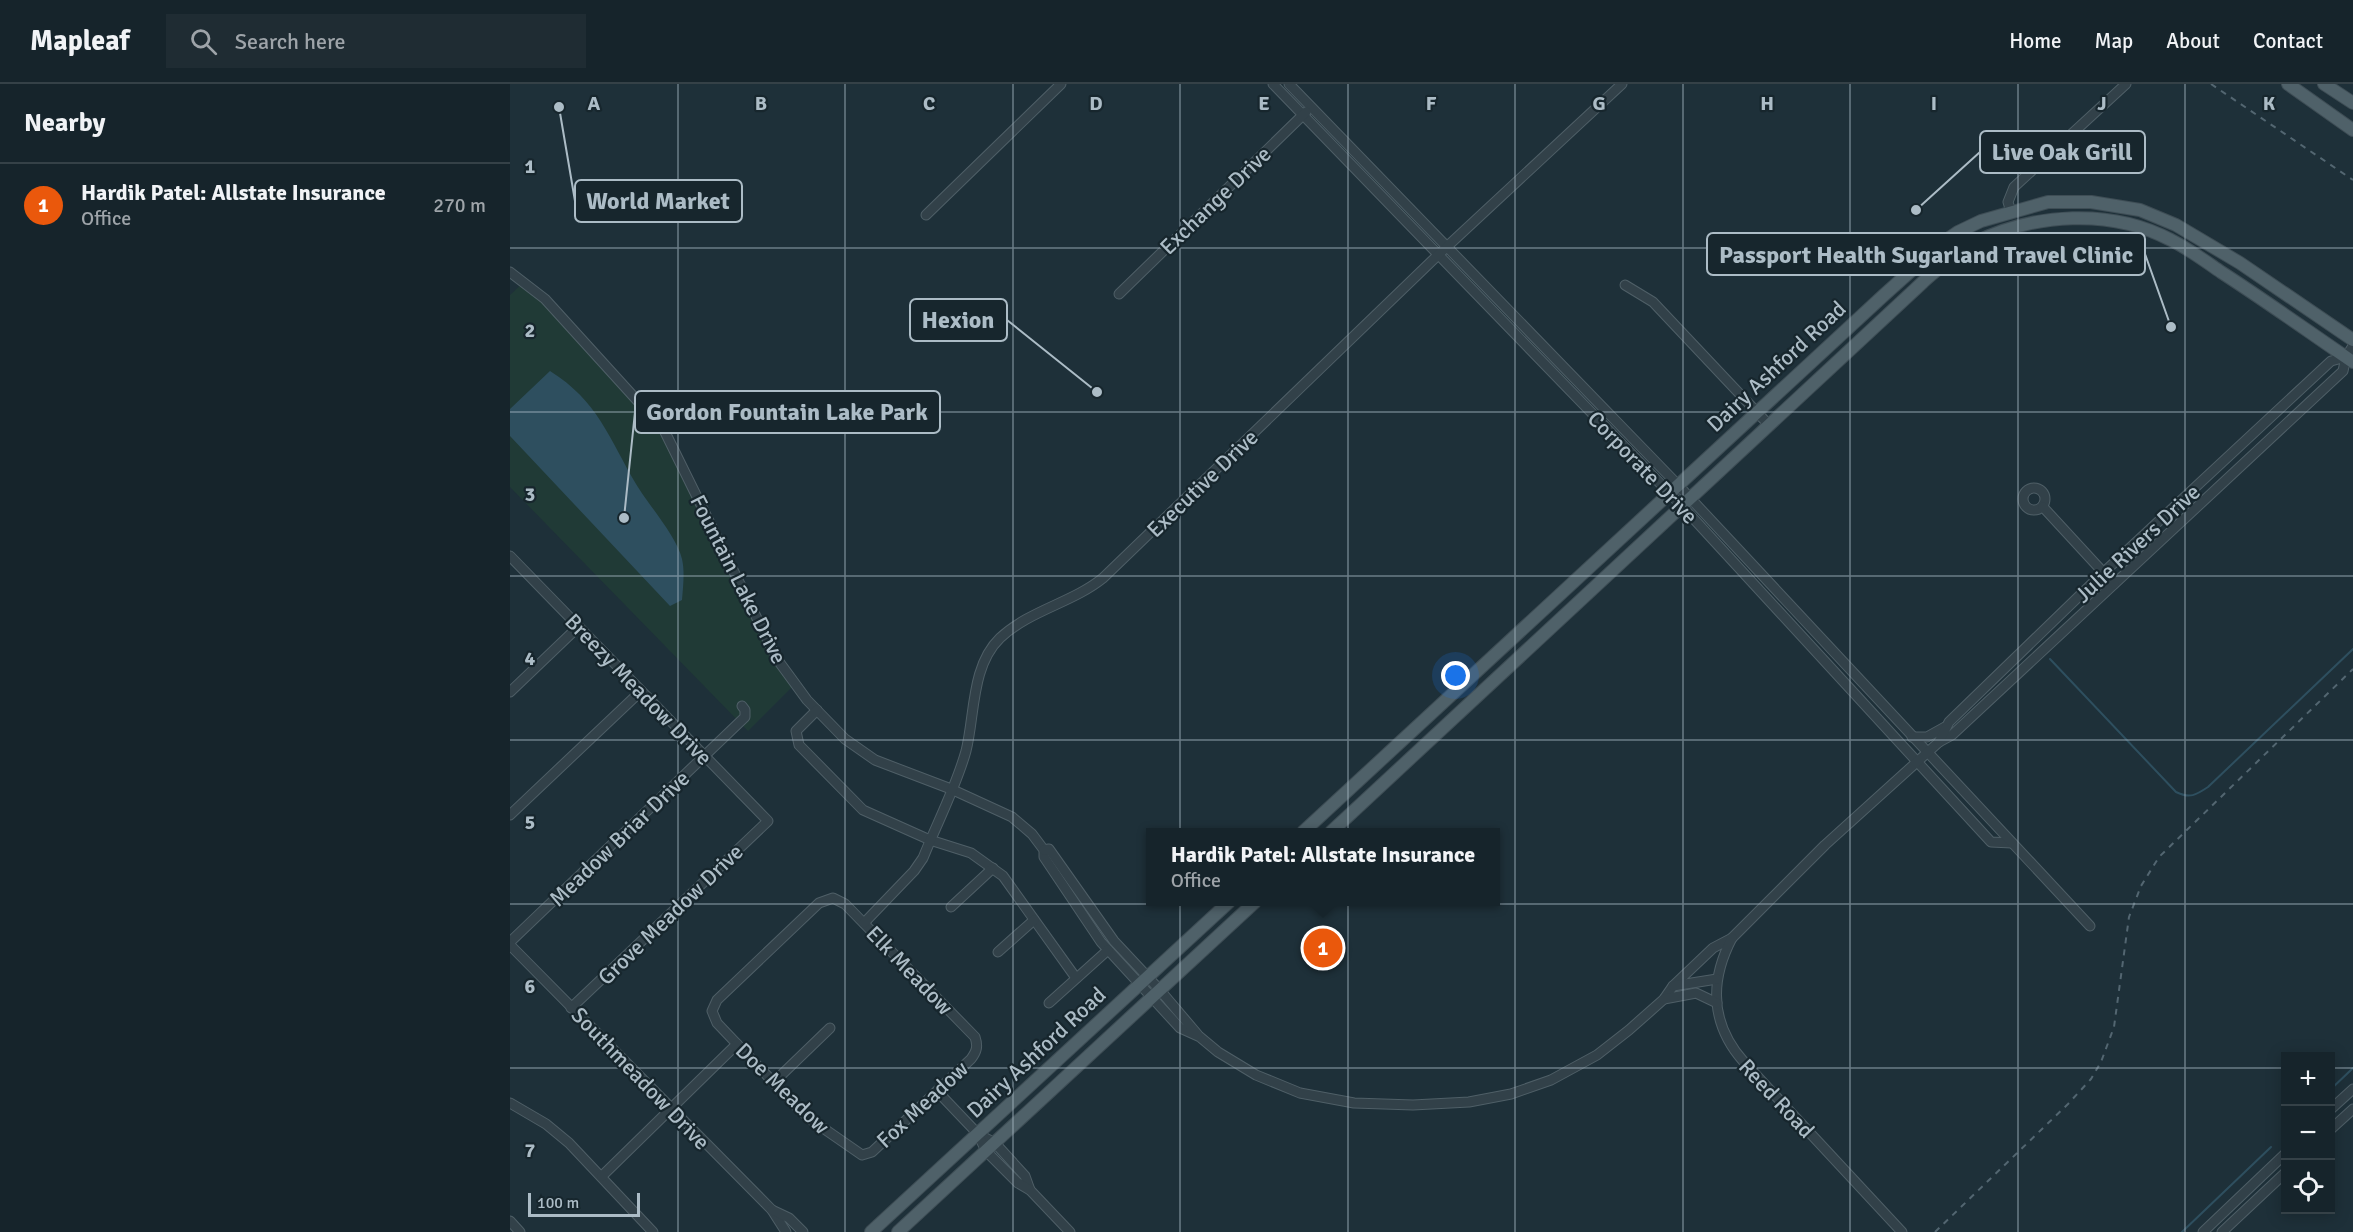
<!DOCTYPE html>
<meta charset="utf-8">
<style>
:root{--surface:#16242b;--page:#1f2c33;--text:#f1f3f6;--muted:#9ea4a9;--line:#354147;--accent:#ea580c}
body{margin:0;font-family:Signika,sans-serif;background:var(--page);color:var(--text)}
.controls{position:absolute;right:18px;bottom:18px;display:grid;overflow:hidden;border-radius:0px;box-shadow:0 3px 15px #0003}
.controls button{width:54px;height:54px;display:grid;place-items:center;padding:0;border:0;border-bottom:2px solid var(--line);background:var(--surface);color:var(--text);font:30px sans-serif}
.scale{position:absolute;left:18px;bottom:15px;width:112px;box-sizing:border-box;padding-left:6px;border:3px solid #acbcc6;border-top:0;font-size:16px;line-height:21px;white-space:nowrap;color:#acbcc6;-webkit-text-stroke:4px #17262d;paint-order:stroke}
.you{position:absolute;left:946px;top:592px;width:21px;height:21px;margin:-15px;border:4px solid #fff;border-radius:50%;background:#1a73e8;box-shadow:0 0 0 9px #1a73e833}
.badge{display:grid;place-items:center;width:39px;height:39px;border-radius:50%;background:var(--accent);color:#fff;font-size:20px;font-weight:700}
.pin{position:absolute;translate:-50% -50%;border:3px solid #fff;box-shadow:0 2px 6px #0006}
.popup{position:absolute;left:636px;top:744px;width:354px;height:78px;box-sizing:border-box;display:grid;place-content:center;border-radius:0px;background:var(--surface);filter:drop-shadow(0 2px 4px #0005);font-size:20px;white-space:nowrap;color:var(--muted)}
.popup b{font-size:22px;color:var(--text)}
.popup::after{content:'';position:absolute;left:50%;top:100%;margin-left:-12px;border:12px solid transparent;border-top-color:var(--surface)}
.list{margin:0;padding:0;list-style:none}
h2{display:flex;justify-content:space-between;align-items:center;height:78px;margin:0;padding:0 24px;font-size:26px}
h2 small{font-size:20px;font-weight:400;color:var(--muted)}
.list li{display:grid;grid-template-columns:39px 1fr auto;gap:18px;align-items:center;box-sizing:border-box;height:84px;padding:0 24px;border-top:2px solid var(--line)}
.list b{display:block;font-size:22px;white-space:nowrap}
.list p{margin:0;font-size:20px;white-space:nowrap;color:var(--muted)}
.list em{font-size:20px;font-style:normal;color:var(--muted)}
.icon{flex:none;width:33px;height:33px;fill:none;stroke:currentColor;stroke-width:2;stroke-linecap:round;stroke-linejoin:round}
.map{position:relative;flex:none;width:1843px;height:1148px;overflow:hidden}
header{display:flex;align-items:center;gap:36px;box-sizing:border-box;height:84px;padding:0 30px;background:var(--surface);border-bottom:2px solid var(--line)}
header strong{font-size:28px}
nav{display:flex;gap:33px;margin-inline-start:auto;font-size:21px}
.search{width:420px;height:54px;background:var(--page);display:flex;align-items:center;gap:15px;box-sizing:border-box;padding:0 21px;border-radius:0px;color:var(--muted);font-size:22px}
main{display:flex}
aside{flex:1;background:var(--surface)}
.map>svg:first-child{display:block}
</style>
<header>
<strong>Mapleaf</strong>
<div class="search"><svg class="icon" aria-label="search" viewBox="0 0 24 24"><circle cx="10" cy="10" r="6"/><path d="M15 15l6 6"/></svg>Search here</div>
<nav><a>Home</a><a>Map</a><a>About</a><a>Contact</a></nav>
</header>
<main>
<aside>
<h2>Nearby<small></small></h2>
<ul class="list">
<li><span class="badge">1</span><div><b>Hardik Patel: Allstate Insurance</b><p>Office</p></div><em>270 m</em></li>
</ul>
</aside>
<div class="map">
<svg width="1843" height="1148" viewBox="0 0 1843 1148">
<rect width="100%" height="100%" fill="#1e3039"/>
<path fill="#203a36" d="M14,198L154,346L206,451L285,600L238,647L0,403V211Z"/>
<path fill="#2e4f5f" d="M40,287C88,317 99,354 126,400C138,420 167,453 172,475C175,488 173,503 172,516L160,522L0,352V325Z"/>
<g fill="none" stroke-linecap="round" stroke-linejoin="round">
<g stroke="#2e4f5f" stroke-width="2">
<path d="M1540,575L1666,708C1680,715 1686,711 1698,703L1843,565"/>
<path d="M1820,1006L1843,984"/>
<path d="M1773,1052L1776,1049"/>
<path d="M1672,1148L1761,1063"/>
</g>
<defs>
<g id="minor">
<path d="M763,0L1171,421L1481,758L1502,759"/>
<path d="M779,0L1168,401L1580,842"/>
<path d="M1501,128L1498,118L1504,103L1616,0"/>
<path d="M416,131L551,0"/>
<path d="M0,188L35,215L154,346L267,575L297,616L335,655L365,676L441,705L502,733L522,750L534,766V773L591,858L670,944L690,953L708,968L746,991L790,1009L844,1019L903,1021L959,1018L1001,1010L1041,996L1087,971L1119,946L1154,915L1163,902L1203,864L1222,854L1315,761L1429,658L1442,651L1833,287L1836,273L1843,262"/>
<path d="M1115,201L1143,218L1259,341"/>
<path d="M609,210L796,28"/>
<circle cx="1524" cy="415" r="11"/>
<path d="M1533,423L1604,500"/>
<path d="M0,472L258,737L61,924"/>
<path d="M0,608L68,543"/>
<path d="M307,626L286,647L289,661L353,726L420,756L461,769L493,792L566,894"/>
<path d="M1402,653H1417L1435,643"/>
<path d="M1429,658L1439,638L1593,489L1821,277L1836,273"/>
<path d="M0,731L131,607"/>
<path d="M534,766L539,765L604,857L649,905L688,951"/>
<path d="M323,814L335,820L465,953C468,962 467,967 461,975L362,1068L352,1071L300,1035L287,1023L207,939L202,927L207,916L309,819Z"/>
<path d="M441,823L483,784"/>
<path d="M354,839L404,787L413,774C427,739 446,703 456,667C465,631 461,582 490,554C520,526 562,519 593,494L928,171L1112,0"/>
<path d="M1222,854C1199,898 1201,941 1234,978L1392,1148"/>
<path d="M0,858L235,633V626L232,622"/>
<path d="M0,861L262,1126L276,1148"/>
<path d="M488,868L524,836"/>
<path d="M1163,902L1207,895"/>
<path d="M1154,915L1186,909L1207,919"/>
<path d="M539,919L598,866"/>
<path d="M264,998L320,944"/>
<path d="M427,1007L468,1050L485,1059L515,1092L520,1106"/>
<path d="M0,1019L36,1040L59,1059L143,1148"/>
<path d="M1820,1026L1843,1005"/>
<path d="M1820,1046L1843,1025"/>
<path d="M468,1050L476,1067L508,1099L520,1106L560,1148"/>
<path d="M92,1092L227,960"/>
<path d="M262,1126L279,1134L293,1148"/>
<path d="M0,1137L10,1148"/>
<path d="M1693,1148L1776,1069"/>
<path d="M1712,1148L1776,1088"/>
</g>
<g id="major">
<path d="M1778,0L1843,46"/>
<path d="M1814,0L1843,19"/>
<path d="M793,748L1374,211L1432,159L1448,148L1471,137L1538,118H1581L1630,126L1666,141L1730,179L1843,256"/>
<path d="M821,748L1413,198C1429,184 1445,169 1464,159C1524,129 1601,124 1661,156C1679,165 1695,177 1711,188C1756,217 1799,248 1843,278"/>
<path d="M361,1148L719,818"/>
<path d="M388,1148L745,818"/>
</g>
</defs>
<use href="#minor" stroke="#4f5f67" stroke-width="11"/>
<use href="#major" stroke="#3e4d55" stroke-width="14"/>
<use href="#minor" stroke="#324149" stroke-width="9"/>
<use href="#major" stroke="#4f6169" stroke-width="12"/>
<g stroke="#536671" stroke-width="2" stroke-dasharray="6 6" stroke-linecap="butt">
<path d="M1701,0L1843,96"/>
<path d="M1425,1148L1558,1020L1581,995L1591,978L1604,943L1619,833L1631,802L1649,773L1843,585"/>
</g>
</g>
<path fill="none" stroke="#acbcc6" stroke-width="1.5" stroke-opacity="0.55" d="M168,0V1148M335,0V1148M503,0V1148M670,0V1148M838,0V1148M1005,0V1148M1173,0V1148M1340,0V1148M1508,0V1148M1675,0V1148M0,164H1843M0,328H1843M0,492H1843M0,656H1843M0,820H1843M0,984H1776M1820,984H1843"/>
<g text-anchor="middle" stroke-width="4.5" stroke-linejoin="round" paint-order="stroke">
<g font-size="22" fill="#acbcc6" stroke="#17262d">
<text transform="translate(705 116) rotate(-44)" y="8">Exchange Drive</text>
<text transform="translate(1266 282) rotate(-43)" y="8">Dairy Ashford Road</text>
<text transform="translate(1133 383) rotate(46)" y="8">Corporate Drive</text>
<text transform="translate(692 399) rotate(-44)" y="8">Executive Drive</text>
<text transform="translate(1627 459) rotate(-43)" y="8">Julie Rivers Drive</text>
<text transform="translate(229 495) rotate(63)" y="8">Fountain Lake Drive</text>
<text transform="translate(129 605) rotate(46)" y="8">Breezy Meadow Drive</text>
<text transform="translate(109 754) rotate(-44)" y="8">Meadow Briar Drive</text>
<text transform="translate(160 830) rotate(-44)" y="8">Grove Meadow Drive</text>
<text transform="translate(400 886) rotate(46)" y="8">Elk Meadow</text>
<text transform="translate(526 968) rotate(-43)" y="8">Dairy Ashford Road</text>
<text transform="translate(131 994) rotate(46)" y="8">Southmeadow Drive</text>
<text transform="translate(273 1004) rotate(44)" y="8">Doe Meadow</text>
<text transform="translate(1267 1014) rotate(47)" y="8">Reed Road</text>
<text transform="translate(412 1020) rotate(-43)" y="8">Fox Meadow</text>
</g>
</g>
<g font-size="20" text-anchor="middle" font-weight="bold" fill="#acbcc6" stroke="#17262d" stroke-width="4.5" stroke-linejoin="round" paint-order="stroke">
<text x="84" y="26">A</text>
<text x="251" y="26">B</text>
<text x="419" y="26">C</text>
<text x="586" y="26">D</text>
<text x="754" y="26">E</text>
<text x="921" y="26">F</text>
<text x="1089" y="26">G</text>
<text x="1257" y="26">H</text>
<text x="1424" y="26">I</text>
<text x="1592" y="26">J</text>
<text x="1759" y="26">K</text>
<text x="20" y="89">1</text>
<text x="20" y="253">2</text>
<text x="20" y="417">3</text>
<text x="20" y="581">4</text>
<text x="20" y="745">5</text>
<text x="20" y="909">6</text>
<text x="20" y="1073">7</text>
</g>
<path fill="none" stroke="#acbcc6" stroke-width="2" d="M1406 126L1470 68M49 23L65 117M1661 243L1635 170M587 308L497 236M114 434L125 328"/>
<g fill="#acbcc6" stroke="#17262d" stroke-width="2">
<circle cx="1406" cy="126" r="6"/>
<circle cx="49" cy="23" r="6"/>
<circle cx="1661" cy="243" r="6"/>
<circle cx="587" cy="308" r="6"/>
<circle cx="114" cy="434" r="6"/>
</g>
<g fill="#17262d" stroke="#acbcc6" stroke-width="2">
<rect x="1470" y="47" width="165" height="42" rx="6"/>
<rect x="65" y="96" width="167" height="42" rx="6"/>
<rect x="1197" y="149" width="438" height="42" rx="6"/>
<rect x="400" y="215" width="97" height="42" rx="6"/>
<rect x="125" y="307" width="305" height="42" rx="6"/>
</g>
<g font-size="24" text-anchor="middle" font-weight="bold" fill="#acbcc6">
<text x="1552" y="76">Live Oak Grill</text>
<text x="148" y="125">World Market</text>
<text x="1416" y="179">Passport Health Sugarland Travel Clinic</text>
<text x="448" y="244">Hexion</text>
<text x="277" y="336">Gordon Fountain Lake Park</text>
</g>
</svg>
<div class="controls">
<button>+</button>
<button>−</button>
<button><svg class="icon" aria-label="locate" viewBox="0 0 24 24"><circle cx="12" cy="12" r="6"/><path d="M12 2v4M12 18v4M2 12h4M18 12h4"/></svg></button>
</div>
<div class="scale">100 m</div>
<div class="you"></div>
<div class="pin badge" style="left:813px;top:864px">1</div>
<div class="popup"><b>Hardik Patel: Allstate Insurance</b>Office</div>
</div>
</main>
